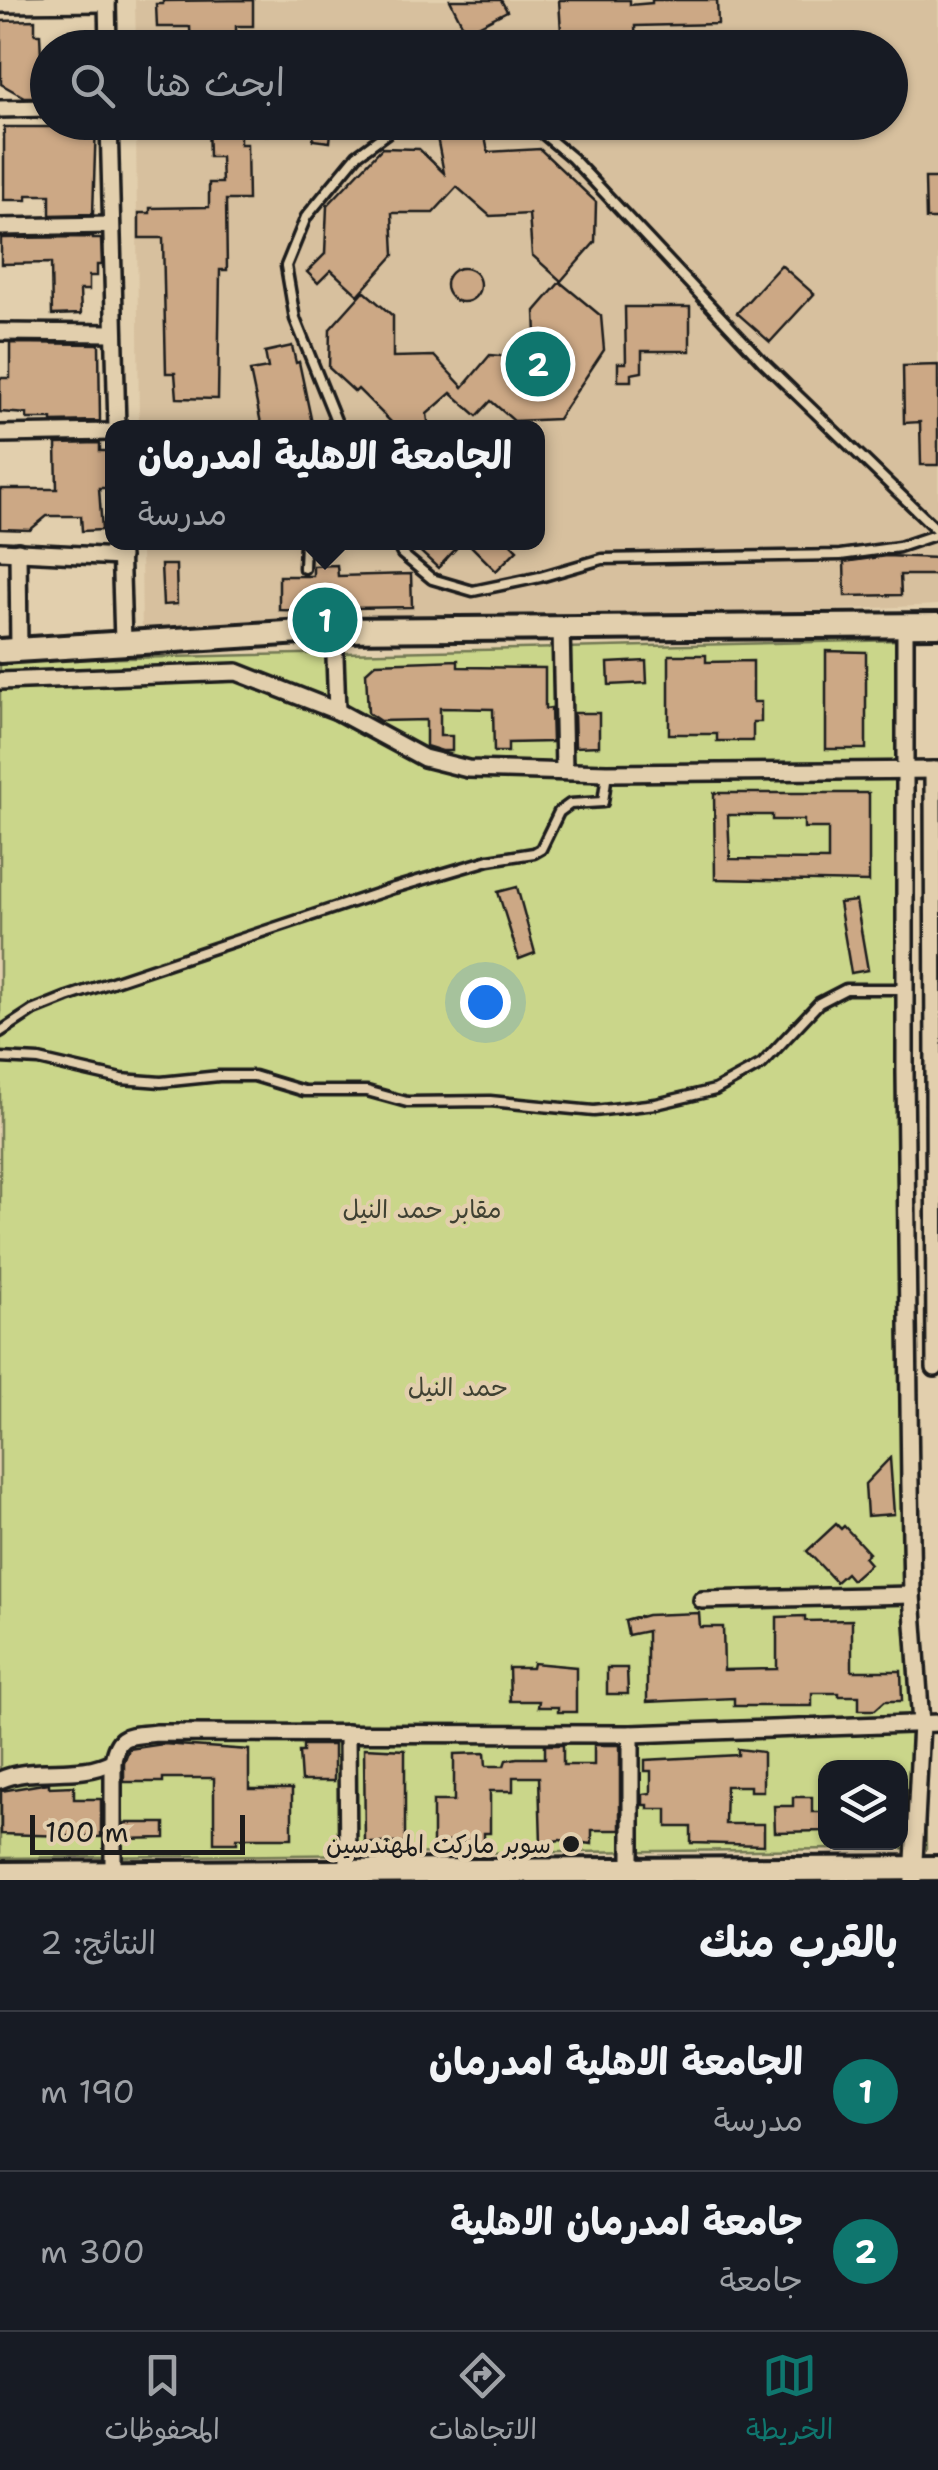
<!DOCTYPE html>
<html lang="ar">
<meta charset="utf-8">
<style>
:root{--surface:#171b24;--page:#20242c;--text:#f1f3f6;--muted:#9ea1a6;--line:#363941;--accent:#0f766e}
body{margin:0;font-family:"Shantell Sans","Playpen Sans Arabic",sans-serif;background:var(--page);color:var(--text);direction:rtl}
.controls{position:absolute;right:30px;bottom:30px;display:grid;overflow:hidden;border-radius:20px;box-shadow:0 2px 8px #0004}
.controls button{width:90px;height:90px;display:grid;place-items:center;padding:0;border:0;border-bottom:2px solid var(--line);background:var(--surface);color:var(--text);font:50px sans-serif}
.scale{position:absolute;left:30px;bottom:25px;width:215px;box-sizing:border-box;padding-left:10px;border:5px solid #1c1c1c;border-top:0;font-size:28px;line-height:35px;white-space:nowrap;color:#1c1c1c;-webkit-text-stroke:8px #e2cfad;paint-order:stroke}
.you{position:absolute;left:485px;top:1002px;width:35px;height:35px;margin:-25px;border:8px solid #fff;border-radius:50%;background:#1a73e8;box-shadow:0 0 0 15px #1a73e833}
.badge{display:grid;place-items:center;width:65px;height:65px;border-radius:50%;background:var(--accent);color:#fff;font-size:32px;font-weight:700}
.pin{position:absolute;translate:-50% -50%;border:5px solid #fff;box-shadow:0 2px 10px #0006}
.popup{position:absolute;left:105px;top:420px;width:440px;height:130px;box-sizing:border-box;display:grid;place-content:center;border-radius:20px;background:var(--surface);filter:drop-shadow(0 2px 8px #0005);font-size:32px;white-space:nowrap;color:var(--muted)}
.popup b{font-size:38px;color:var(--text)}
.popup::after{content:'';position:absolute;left:50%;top:100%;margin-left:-20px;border:20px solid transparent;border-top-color:var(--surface)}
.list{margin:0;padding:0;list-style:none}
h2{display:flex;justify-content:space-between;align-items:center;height:130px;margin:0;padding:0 40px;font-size:42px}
h2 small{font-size:32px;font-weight:400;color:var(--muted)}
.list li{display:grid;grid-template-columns:65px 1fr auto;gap:30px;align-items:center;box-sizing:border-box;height:160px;padding:0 40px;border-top:2px solid var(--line)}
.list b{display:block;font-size:38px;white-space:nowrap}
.list p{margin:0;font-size:32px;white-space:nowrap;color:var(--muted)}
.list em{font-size:32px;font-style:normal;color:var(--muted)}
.icon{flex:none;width:55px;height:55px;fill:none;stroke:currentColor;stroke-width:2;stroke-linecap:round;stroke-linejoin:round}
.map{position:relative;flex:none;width:938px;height:1880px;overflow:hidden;direction:ltr}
.search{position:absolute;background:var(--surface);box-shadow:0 2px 8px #0004;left:30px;right:30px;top:30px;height:110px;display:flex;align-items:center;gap:25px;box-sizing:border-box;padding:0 35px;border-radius:55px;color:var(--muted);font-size:38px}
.sheet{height:450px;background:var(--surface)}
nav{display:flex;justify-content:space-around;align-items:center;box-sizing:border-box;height:140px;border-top:2px solid var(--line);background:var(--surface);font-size:28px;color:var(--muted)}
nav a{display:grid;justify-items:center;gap:5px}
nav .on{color:var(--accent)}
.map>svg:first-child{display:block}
</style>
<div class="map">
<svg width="938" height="1880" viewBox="0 0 938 1880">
<rect width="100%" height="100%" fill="#e2cfad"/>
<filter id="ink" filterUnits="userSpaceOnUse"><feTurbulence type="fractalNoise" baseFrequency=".01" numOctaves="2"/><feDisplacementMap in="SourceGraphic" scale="20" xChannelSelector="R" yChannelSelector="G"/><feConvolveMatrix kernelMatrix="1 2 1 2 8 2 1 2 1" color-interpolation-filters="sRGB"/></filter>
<g filter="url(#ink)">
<path fill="#d7c09e" d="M135,0H938V605L142,642L141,543L538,542V428L139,427L136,123L890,122V48L136,47Z"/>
<path fill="#cad68a" stroke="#737953" stroke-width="2.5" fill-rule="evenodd" d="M903,640L926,1848L0,1858V661ZM826,1768H900V1842H826Z"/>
<g fill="#cca885" stroke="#1c1c1c" stroke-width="2.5" fill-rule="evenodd">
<path d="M253,0V26H236V48H191L190,27H157L156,4H163V1Z"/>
<path d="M450,0H501L507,11L466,32Z"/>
<path d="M559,0H630V5L652,3V0H717L718,24L635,26L636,48H562Z"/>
<path d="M35,20V34H40L41,56H48V97H24L1,84V21Z"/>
<path d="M66,122H96L93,214L50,215V195H27V200H4V127H73Z"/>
<path d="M208,122H240V144H247L248,200H226L227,270H220L218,399L177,398L175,373H166L163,238H139V213H150V208L209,207V183H222L221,157H209Z"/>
<path d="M265,122H332L330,142L313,140L314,133L266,135Z"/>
<path d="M434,122H482L488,152L540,149L596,202L595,242L561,281L532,255L529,214L490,216L457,187L433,213H392L394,255L358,295L331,270L318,283L307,272L325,254L327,206L382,148L419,149L444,173Z"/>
<path d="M925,178H938V219H926Z"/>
<path d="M93,237V239H101L102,265H97V276H89V290H80L81,314L52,315L51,263L1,264V238Z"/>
<path d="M781,265L814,294L770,342L737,313Z"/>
<circle cx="463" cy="285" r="17"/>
<path d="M560,282L601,316L604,350L558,419L514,421L491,401L477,416L451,393L427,414L429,428H397L358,389L355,392L329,368L330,329L364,291L393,316V357L434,356L463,387L490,355L537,359L535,311Z"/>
<path d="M625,307H690V351H642V372L631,374V381H618V363H626Z"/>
<path d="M10,343L99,344L100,421L52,422V419H27V414L0,412V378H10Z"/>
<path d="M292,346L296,363L299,362L313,428H262L250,371L268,368L265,352Z"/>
<path d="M938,365V465H921L920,422L904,423L903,366Z"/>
<path d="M100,443V451H110V488H99L102,530L82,531L81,516H47L30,530L0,529V489H57L56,444Z"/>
<path d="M410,542H462L438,568Z"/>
<path d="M467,542H509L517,550L496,571Z"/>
<path d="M886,556L938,558V575H900L901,595L845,596L844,562Z"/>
<path d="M161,565H176L177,604L163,605Z"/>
<path d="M337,565L338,576L411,574L412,607L351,608V612L279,610V576H313V566Z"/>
<path d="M826,651L866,652V749H826Z"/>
<path d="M669,655H706V662L753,661V702H761V722H753V741H717V734H669Z"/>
<path d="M458,660V667L545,668V709L551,708L552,742L508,743V752H494L493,709L440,708V736H452V751H442L426,746V720L380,721L368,713L366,672L376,663Z"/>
<path d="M646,661L647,683L609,685L608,663Z"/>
<path d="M574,713H599V746L575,747Z"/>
<path d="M714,793H869V882L715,879ZM728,815H772V820H804V828H828V860L730,859Z"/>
<path d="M517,887L535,953L519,959L498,892Z"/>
<path d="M856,901L868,970L851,973L839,903Z"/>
<path d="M890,1458L894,1514L867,1516L865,1484Z"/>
<path d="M836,1524L841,1529L844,1526L869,1553L864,1557L870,1564L852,1580L846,1573L836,1582L807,1551Z"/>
<path d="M699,1613L700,1627H723L724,1670L777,1669V1617L805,1616V1621L852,1620V1671H901L902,1701H885L875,1710H859V1696H839V1693H812V1706H734V1698L647,1702V1631L628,1635L625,1621L647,1615Z"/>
<path d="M533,1663L576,1667V1712H558V1707H538L539,1701H510L509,1668H532Z"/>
<path d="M607,1668H627L628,1694H607Z"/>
<path d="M163,1744L249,1750V1789H292V1838H237V1843H214V1778H163V1782H124V1762L129,1749Z"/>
<path d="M303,1745H334V1781H301L299,1752H303Z"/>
<path d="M545,1745H563V1765H594V1745H620V1830H592V1844L560,1840L541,1843L539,1777H513V1791H490V1833H484V1841L448,1842V1846H433V1801H454V1754L485,1753L486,1766H504L506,1760L517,1758H545Z"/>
<path d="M364,1748L405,1750V1843H365Z"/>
<path d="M738,1749L763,1752V1791H750V1786H726L725,1824H764V1845L691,1843V1827H667V1809H648V1805H643V1794L651,1793V1771H645V1760L738,1755Z"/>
<path d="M49,1783V1787L74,1786V1799H101V1837L1,1834V1791Z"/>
<path d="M793,1797H812V1812H826V1831L775,1832L774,1806H793Z"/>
<path d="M124,1823H165V1838L124,1839Z"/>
</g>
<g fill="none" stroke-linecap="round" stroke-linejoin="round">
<defs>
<g id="lane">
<path d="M529,122L572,158L763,362L938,531"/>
<path d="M339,428L295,319L286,266L306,217L357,155L402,122"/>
<path d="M396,542L402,554L432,579L473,591L540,577L602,559L840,555L899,547L938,534"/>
<path d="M304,568L305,542"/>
<path d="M0,1032L32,1011L67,997L394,888L489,860L534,853L541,849L559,812L570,804L603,802L607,773"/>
<path d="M0,1058L39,1060L121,1079L161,1082L219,1076H254L304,1091H367L407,1102L490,1101L594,1111L656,1104L715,1090L762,1064L819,1003L846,989H904"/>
</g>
<g id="street">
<path d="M107,0L108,48"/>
<path d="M0,4L107,3"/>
<path d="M0,109L48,108"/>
<path d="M109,122L117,428"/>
<path d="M0,227L111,225"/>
<path d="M0,332L114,333"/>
<path d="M0,434L112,432"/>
<path d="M120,542L123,642"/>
<path d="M0,551L121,557"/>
<path d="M18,551L19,651"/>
<path d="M905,626V1073L910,1485L912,1595L921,1724L913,1880"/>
<path d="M561,627L564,770"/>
<path d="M334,630L337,711"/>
<path d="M0,681L237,672L337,711L424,758L468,769L607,773L938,770"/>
<path d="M933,770L935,1368"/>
<path d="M702,1600L912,1595"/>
<path d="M347,1733L348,1871"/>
<path d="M631,1734V1868"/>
<path d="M0,1780C35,1764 79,1780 113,1761C118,1731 130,1737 156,1733L631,1734L938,1723"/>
<path d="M113,1873V1761"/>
</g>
<g id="secondary">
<path d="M0,651L334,630L938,625"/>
<path d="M0,1874L938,1868"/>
</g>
</defs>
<use href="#lane" stroke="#1c1c1c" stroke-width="15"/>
<use href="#street" stroke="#1c1c1c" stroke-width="22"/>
<use href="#secondary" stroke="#1c1c1c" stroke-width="30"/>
<use href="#lane" stroke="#e2cfad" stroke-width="8"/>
<use href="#street" stroke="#e2cfad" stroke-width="15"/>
<use href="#secondary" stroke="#e2cfad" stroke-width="22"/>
</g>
</g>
<circle fill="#1c1c1c" stroke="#e2cfad" stroke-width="4" cx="571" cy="1844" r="10"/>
<g text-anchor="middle" stroke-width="9" stroke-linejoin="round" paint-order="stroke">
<g font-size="25" fill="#3f4132" stroke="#e2cfad">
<text x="422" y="1218">مقابر حمد النيل</text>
<text x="458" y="1396">حمد النيل</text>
</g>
<g font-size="25" fill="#1c1c1c" stroke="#e2cfad" text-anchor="end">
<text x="551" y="1853">سوبر ماركت المهندسين</text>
</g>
</g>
</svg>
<div class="controls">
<button><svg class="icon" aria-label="layers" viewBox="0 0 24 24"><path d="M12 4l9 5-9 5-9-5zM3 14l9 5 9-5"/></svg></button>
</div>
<div class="scale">100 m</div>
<div class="you"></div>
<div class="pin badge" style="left:325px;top:620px">1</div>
<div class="popup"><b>الجامعة الاهلية امدرمان</b>مدرسة</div>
<div class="pin badge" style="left:538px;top:364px">2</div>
<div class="search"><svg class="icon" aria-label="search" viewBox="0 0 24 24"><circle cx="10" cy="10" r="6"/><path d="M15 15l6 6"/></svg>ابحث هنا</div>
</div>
<section class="sheet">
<h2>بالقرب منك<small>النتائج: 2</small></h2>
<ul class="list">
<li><span class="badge">1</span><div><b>الجامعة الاهلية امدرمان</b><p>مدرسة</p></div><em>190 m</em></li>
<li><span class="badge">2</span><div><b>جامعة امدرمان الاهلية</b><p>جامعة</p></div><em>300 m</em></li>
</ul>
</section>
<nav>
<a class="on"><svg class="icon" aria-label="map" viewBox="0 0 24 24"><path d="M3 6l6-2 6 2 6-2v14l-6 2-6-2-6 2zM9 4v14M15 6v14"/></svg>الخريطة</a>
<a><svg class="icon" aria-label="directions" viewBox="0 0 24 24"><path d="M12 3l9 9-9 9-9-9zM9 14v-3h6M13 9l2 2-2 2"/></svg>الاتجاهات</a>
<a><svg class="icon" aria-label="saved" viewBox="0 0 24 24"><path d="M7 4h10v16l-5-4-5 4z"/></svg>المحفوظات</a>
</nav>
